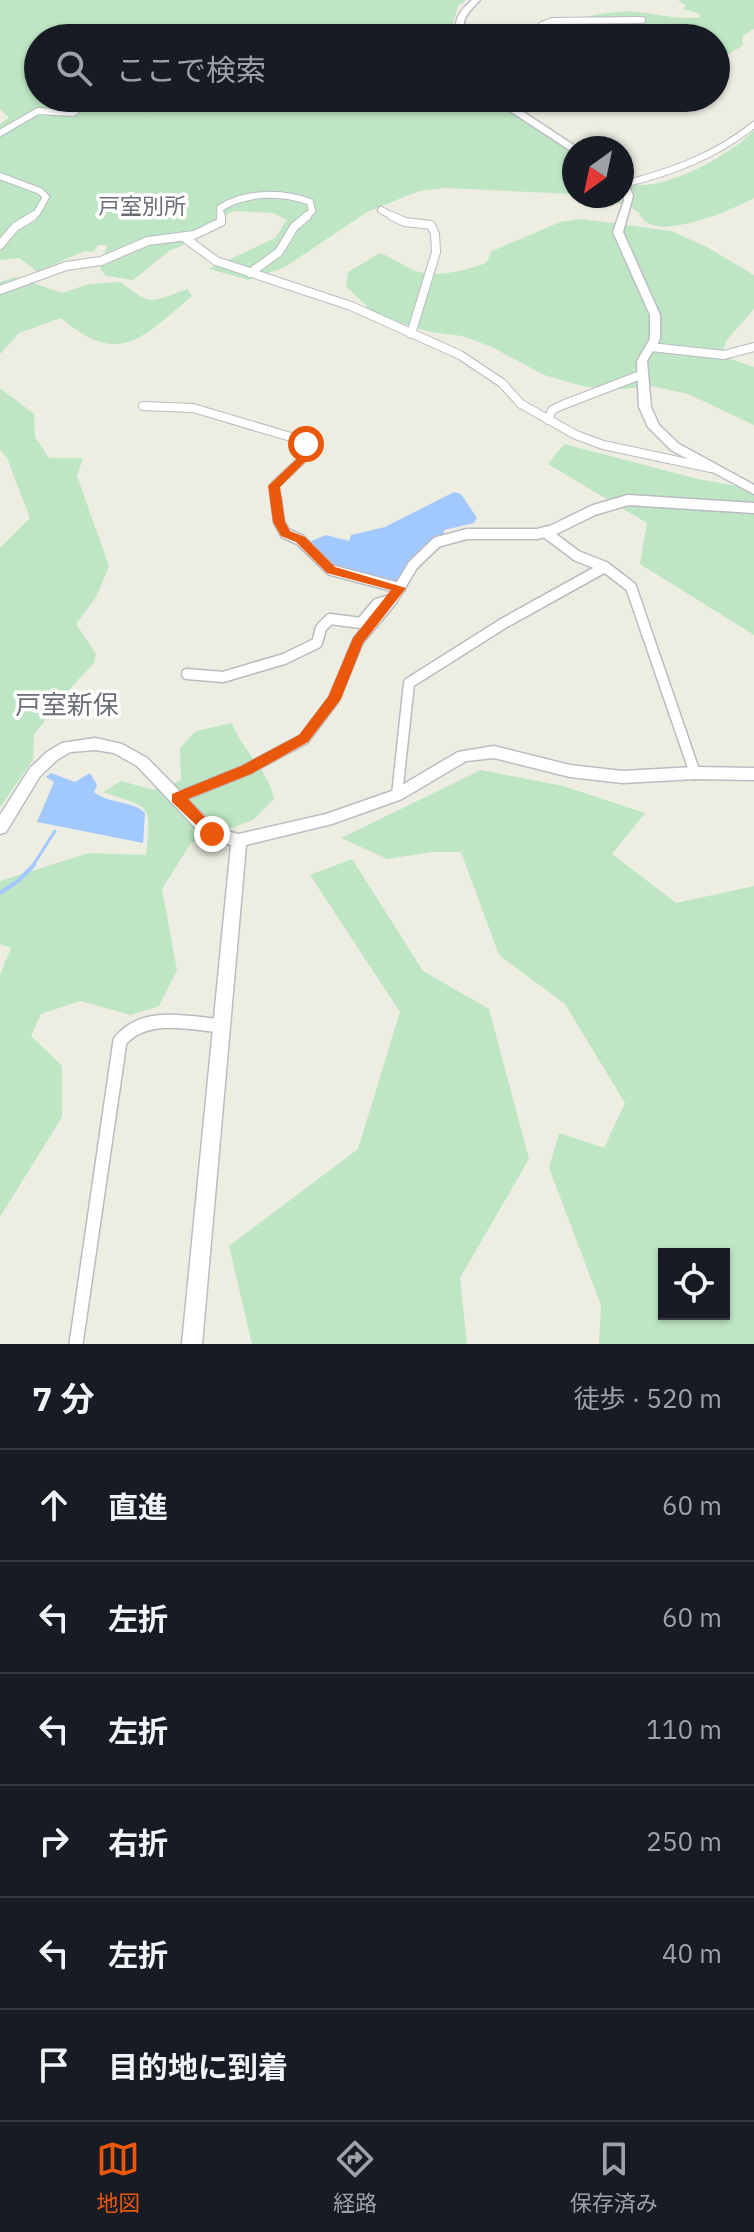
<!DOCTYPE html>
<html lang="ja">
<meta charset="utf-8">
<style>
:root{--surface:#171b24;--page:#20242c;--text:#f1f3f6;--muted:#9ea1a6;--line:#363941;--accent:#ea580c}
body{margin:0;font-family:"IBM Plex Sans","Noto Sans JP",sans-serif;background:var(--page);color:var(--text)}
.controls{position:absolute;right:24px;bottom:24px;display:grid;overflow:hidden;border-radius:0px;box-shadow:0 2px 6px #0004}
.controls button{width:72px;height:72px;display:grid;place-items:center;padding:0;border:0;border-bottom:2px solid var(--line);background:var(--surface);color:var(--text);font:40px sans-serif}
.compass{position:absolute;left:562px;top:136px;width:72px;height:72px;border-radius:50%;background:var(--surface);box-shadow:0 2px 6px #0004;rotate:213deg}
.stop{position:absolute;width:24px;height:24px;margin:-18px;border:6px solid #ea580c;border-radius:50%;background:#fff}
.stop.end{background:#ea580c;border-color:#fff;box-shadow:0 2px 8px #0008}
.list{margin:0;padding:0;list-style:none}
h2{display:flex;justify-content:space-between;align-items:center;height:104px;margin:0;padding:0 32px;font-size:34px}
h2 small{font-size:26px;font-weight:400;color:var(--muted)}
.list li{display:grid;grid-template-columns:52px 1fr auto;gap:24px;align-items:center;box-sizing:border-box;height:112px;padding:0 32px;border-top:2px solid var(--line)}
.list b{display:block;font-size:30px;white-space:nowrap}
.list em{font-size:26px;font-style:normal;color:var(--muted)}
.icon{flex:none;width:44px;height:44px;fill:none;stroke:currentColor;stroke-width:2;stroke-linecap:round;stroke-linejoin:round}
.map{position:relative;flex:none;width:754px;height:1344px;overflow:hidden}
.search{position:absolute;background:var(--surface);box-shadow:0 2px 6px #0004;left:24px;right:24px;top:24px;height:88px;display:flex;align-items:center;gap:20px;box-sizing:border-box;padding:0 28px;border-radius:44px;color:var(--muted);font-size:30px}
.sheet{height:776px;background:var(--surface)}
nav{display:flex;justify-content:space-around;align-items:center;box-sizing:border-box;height:112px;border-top:2px solid var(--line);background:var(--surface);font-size:22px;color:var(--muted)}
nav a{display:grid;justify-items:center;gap:4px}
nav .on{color:var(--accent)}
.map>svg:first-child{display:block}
</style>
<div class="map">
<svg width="754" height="1344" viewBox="0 0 754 1344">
<rect width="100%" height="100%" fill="#eeede2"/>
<g fill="#bee6c4" fill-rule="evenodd">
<path d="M0,0H466L458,6L451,30L425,38H38V98H83C105,123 136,107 164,103C189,99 212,102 237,101C326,98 414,98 502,98L539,130L574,155V194L445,188L419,191L367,212L285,267L249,280L209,269L275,238L287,220L274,213L233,211L219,219L204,236L169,251L133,280L106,276L100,269L107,245H98L93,252L84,251L37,272L19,258L0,260V124L9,118L0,109Z"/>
<path d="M678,0H754V29L742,36L743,45L716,63V38H561L578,18C597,15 617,10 636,12C659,14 677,20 700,17L699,13L682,9L686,6Z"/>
<path d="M754,131V198C732,210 669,237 646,222C644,221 639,213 638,212C627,203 604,200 590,196H622V183C660,195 727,157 754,131Z"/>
<path d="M582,219L671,231L705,246L754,275V309L726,341L722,356L754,367V425L688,394L651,386L613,390L582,386L544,375L492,347L462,336L431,332L370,314L366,305L346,287L348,272L380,253C391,257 399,263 409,268C432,280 464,271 486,263L492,251L560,222Z"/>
<path d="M15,277L62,293L89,284L120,282C153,306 149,303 187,289L192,296C142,338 120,368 61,318L19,333L0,354V282Z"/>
<path d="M0,388L34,414L35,437L49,458H83L77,476L109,566L96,597L76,624L96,654L94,663L64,695L34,735L33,760L0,807V548L30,518L7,458L0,450Z"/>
<path d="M564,444L698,479L754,489V635L640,564L647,523L548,464Z"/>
<path d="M232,723C242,751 268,769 274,799L253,820L191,843L162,889L177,970L159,1006L131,1015L80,1001L41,1014L31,1036L62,1066V1117L0,1217V975L11,948L0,944V881L89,853L146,855C152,802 151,809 103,792L121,781L154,790L181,780L180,748L196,731Z"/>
<path d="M481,770L563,786L645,813L612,854L676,903L754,886V1344H599L601,1305L549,1168L559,1133L604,1148L625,1103L565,1004L499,955L461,852H432L387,859L341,838ZM664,1254H724V1314H664Z"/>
<path d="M352,859L423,971L489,1009L529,1159L460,1278L467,1344H252L229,1246L358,1149L400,1012L310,875Z"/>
</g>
<g fill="#a1c8ff">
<path d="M454,492L461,494L477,518L474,523L444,530V535C422,543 405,561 400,583L332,565L311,541L326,535L349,541L351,535L385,527Z"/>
<path d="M51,773L75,782L90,773L97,785L94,792C110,805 130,799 145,813L143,843L37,822L54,782L46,777Z"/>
</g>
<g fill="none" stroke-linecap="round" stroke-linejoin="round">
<path stroke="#a1c8ff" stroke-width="3" d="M32,867L55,831"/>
<path stroke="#a1c8ff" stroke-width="4" d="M0,893L18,881L34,865"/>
<defs>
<g id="street-far3">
<path d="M546,38L548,36L542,25L552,21L642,20"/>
<path d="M0,133L38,111L73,113C103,82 146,127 177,98"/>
<path d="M0,176L40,191L46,197L37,213L30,218"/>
<path d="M624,184C672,172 715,156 754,125"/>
<path d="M381,210L396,218"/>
<path d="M221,218L220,208C246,192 282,191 310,202L312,211L305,218"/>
</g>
<g id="street-far2">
<path d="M392,216L405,222L431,225L435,234L436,252L411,334"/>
<path d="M185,238L216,261L351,306L460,355L502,383L521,404L576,435L603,445L711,468"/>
<path d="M0,245L15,227L33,216"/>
<path d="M250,273L279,252L294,227L307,216"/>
<path d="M0,290L66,266L101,261L148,241L194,235L221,222V216"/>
<path d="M651,347L724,355L754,347"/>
<path d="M143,406L193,408L301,440L311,451L274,486L276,500"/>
<path d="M548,420L552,410L560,406L643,374"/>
</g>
<g id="street-far1">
<path d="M276,498L279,522L285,533L300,540L331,570L400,588"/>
<path d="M545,532L577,556L605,567L631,587L695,773"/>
<path d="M187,674L223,677L284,659L317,643L321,628L330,619L361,623L377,604L390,600"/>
<path d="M397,795L409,683L504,623L605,567"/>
<path d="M177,798L246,770L304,739L334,699L358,641L392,600L413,565L437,542L467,534H537L553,530L594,510L628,500L754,508"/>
</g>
<path id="street" d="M76,1344L120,1041C145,1011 188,1023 222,1026"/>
<g id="secondary">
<path d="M472,0H480C468,13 458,20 468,38H460C451,21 459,12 472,0Z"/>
<path d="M500,98H508L513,105L578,148H574V152L571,151L507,109Z"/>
<path d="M622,179L627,182L633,196L623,232L660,315V339L647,361L651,407L659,425L679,444L754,485V494L671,450L648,427L639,407L637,361L650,339V315L613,232L624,201Z"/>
<path d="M95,738L122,744L147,758L217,829L239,834L326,814L392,791L458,752L494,746L570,765L623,771L695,767L754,768V780L695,779L623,783L570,777L494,758L466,761L402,799L332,824L246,845L202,1344H182L231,845L206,839L137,766L114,753L95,750L70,752L57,760L40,776L6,832L0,834V815L30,768L47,752L62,743Z"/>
</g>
</defs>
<use href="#street-far3" stroke="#babbc1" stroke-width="8"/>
<use href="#street-far2" stroke="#babbc1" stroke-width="10"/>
<use href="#street-far1" stroke="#babbc1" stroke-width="13"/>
<use href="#street" stroke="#babbc1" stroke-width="16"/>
<use href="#secondary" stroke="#bbbdc4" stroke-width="3"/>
<use href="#street-far3" stroke="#fff" stroke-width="6"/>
<use href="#street-far2" stroke="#fff" stroke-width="8"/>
<use href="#street-far1" stroke="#fff" stroke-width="10"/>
<use href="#street" stroke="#fff" stroke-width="13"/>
<use href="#secondary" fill="#fff" fill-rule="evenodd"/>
</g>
<path fill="#ea580c" d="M302,442H310L316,451L280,487L285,522L290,531L305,537L335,567L406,588L363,643L341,699L308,742L251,774L188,799L217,830L219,834L212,840L172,802V794L241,766L299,735L328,697L353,638L391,590L327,573L296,542L281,536L273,522L268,486L305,451Z"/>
<g text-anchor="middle" stroke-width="7" stroke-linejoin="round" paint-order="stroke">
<g font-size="22" fill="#6b6f75" stroke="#fff">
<text x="142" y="214">戸室別所</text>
</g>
<g font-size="26" fill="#6b6f75" stroke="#fff">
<text x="67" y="714">戸室新保</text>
</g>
</g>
</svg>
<div class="controls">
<button><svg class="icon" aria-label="locate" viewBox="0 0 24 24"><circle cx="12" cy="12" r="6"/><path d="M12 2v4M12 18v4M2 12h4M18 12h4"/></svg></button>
</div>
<svg class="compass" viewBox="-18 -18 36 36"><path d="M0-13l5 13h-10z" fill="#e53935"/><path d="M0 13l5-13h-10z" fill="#9ea1a6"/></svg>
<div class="stop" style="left:306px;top:444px"></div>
<div class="stop end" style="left:212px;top:834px"></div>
<div class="search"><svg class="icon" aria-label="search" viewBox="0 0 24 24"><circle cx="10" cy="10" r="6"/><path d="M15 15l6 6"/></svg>ここで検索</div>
</div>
<section class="sheet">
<h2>7 分<small>徒歩 · 520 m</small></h2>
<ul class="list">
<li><svg class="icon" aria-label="ahead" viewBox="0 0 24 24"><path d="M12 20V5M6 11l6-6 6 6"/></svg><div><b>直進</b></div><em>60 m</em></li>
<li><svg class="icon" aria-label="left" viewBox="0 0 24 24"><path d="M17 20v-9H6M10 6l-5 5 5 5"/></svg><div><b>左折</b></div><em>60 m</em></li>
<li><svg class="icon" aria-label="left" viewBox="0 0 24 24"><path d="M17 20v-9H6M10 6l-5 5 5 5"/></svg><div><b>左折</b></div><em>110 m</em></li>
<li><svg class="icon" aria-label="right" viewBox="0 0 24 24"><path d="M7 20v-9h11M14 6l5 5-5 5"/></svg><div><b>右折</b></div><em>250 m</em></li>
<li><svg class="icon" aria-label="left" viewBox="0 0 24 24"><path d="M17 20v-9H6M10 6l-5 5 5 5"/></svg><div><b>左折</b></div><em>40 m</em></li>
<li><svg class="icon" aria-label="arrive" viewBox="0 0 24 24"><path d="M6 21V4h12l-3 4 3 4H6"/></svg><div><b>目的地に到着</b></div></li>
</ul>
</section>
<nav>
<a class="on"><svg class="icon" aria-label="map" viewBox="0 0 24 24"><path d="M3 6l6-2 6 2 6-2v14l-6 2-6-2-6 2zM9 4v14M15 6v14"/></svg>地図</a>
<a><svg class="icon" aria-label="directions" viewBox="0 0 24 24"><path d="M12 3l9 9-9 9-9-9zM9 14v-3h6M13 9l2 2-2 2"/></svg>経路</a>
<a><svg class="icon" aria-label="saved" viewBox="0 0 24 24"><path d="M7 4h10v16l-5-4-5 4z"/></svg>保存済み</a>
</nav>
